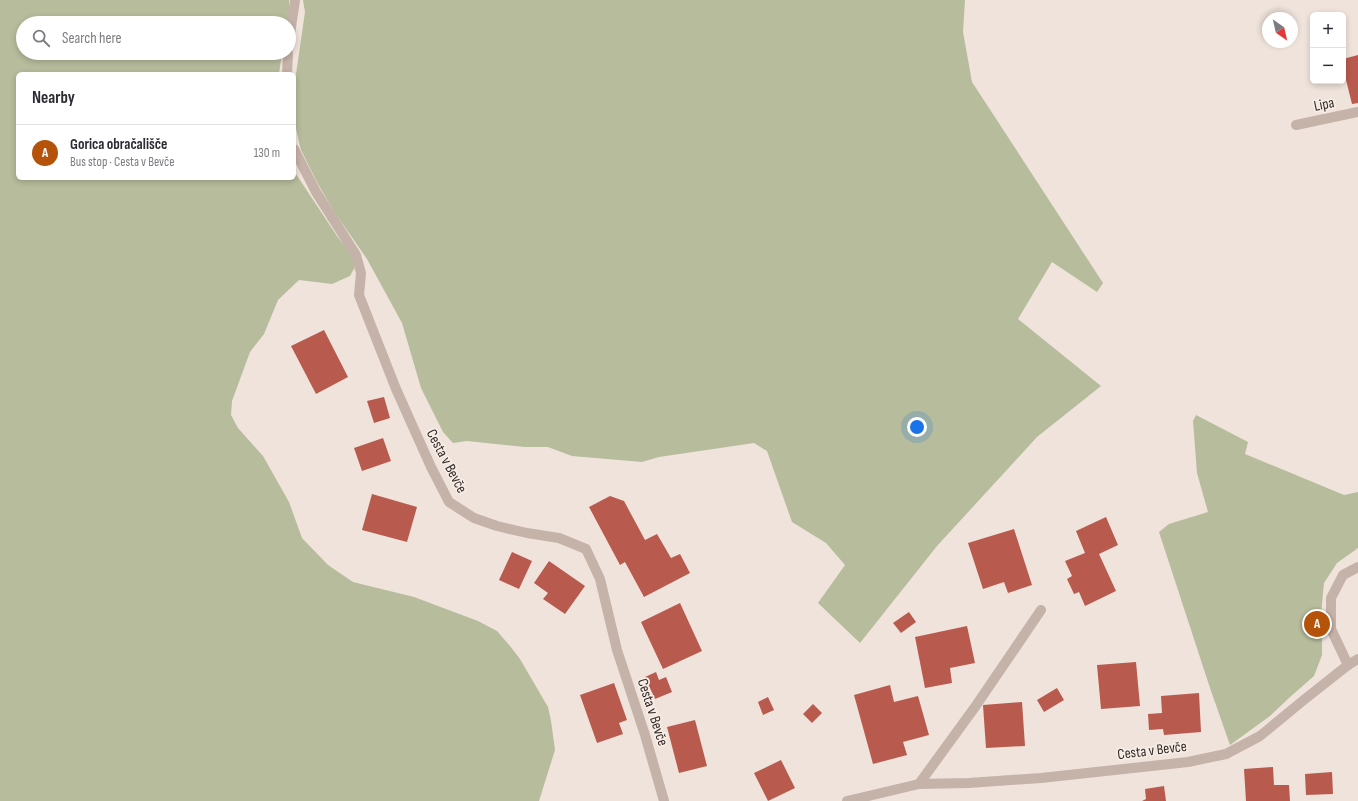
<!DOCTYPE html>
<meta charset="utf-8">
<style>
:root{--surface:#fff;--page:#f2f2f3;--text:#2b2b33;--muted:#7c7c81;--line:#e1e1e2;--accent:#b45309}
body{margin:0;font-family:"Sofia Sans Condensed",sans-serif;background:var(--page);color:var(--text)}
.controls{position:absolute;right:12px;top:12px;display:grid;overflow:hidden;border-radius:6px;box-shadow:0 2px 6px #0003}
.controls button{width:36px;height:36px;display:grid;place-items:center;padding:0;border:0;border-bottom:1px solid var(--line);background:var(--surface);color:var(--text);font:20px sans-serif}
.compass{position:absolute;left:1262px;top:12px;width:36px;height:36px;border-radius:50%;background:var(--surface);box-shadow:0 2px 6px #0003;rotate:146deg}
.you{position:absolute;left:917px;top:427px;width:14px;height:14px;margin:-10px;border:3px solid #fff;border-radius:50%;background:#1a73e8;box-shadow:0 0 0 6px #1a73e833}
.badge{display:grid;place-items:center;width:26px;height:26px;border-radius:50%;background:var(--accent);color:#fff;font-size:13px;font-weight:700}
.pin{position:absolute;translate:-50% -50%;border:2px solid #fff;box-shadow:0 1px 4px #0006}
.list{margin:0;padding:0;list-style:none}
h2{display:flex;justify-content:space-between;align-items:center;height:52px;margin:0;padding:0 16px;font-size:17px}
h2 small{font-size:13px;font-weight:400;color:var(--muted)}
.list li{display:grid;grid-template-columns:26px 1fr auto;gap:12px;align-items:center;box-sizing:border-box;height:56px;padding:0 16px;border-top:1px solid var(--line)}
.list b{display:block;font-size:15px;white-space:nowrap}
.list p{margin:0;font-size:13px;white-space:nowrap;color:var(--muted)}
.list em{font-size:13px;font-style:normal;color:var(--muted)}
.icon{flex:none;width:22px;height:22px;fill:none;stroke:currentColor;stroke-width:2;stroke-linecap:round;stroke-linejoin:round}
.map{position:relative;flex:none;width:1358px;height:801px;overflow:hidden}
.search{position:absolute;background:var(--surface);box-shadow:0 2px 6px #0003;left:16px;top:16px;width:280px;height:44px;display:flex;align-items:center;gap:10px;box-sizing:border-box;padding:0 14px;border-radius:22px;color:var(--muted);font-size:15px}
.panel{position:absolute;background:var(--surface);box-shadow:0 2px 6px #0003;left:16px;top:72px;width:280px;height:108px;border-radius:6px}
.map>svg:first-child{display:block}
</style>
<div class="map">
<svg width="1358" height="801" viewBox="0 0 1358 801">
<rect width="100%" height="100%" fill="#efe3db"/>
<g fill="#b6bc9c">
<path d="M0,0H289V15L288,23H23V53H282L279,74H18V178H294V171L337,236L350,253L356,265L350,276L332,284L299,280L278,300L264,334L250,352L232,401L231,415L238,428L263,456L289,502L302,538L328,565L353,582L414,597L478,621L497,631L510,646L520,659L548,707L551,721L555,750L539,801H0Z"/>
<path d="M303,0H965L963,32L972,82L1103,283L1097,292L1052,262L1018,319L1101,386L1037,437L937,546L860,643L818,603L845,565L826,543L792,522L767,451L754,443L659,457L642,462L572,456L548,447H525L467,441L453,443L443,432L421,388L402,323L367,259L335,213L318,184L301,150L294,120V88L305,12Z"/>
<path d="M1196,415L1248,442L1245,454L1344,495L1358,492V548L1337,563L1324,583L1321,614L1308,615L1309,637L1322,638V655L1314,676L1290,697L1270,716L1230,745L1210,688L1159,532L1169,524L1208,512L1197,473L1193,421Z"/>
</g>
<g fill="#b95a4e">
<path d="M1358,55V103L1352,104L1343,68V59Z"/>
<path d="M324,330L348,377L316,394L291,346Z"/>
<path d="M384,397L390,418L374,423L367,401Z"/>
<path d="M383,438L391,461L362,471L354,448Z"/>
<path d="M372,494L417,507L407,542L362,530Z"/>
<path d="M610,496L624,501L645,540L657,534L671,558L680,554L690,573L644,597L625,562L620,565L589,507Z"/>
<path d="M1106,517L1118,545L1099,554L1116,591L1085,606L1079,592L1074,594L1067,579L1072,576L1065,561L1085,553L1076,531Z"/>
<path d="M1014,529L1032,585L1008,593L1004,582L983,589L968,543Z"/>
<path d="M512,552L532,561L519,589L499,580Z"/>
<path d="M549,561L585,586L565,614L543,599L548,593L534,583Z"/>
<path d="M680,603L702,651L663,669L641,622Z"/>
<path d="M909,612L916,622L901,633L893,623Z"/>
<path d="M967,626L975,663L950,668L952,683L925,688L915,637Z"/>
<path d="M1136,662L1140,706L1101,709L1097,665Z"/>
<path d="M656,672L659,680L666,677L672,692L655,699L645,677Z"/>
<path d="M614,683L627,720L619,723L623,734L597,743L580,695Z"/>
<path d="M890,685L894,702L918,696L929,735L903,742L907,755L873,764L854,695Z"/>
<path d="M1057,688L1064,700L1044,712L1037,700Z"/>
<path d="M1199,693L1201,732L1164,735L1163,729L1149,730L1148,714L1162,713L1161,696Z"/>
<path d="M768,697L774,710L763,715L758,702Z"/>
<path d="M1022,702L1025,746L986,748L983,705Z"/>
<path d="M813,704L822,713L812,723L803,714Z"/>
<path d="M695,720L707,766L679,773L667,727Z"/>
<path d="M781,760L795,788L768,801L754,773Z"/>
<path d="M1273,767L1274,785H1289L1290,801H1246L1244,769Z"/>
<path d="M1332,772L1333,794L1306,795L1305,774Z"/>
<path d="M1164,786L1166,801H1142L1146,799L1145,789Z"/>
</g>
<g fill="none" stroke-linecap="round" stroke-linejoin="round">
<g stroke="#c5b2a8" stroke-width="10">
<path d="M289,41L295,0"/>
<path d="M287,74L288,53"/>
<path d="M1296,125L1358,112"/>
<path d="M294,149L316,192L356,255L361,273L359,295L396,389L431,467L449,502L474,518L497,526L527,533L559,538L586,549L600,579L617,650L645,735L664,801"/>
<path d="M1348,665L1331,629V598L1343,575L1358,567"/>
<path d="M919,784L975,707L1041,610"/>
<path d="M847,801L919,784L969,783L1041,778L1188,762L1226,754L1260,736L1305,699L1348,665L1358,659"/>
</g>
</g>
<g text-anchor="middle" stroke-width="3.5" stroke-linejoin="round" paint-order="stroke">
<g font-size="15" fill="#332a27" stroke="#f7ede6">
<text transform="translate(1324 104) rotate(-12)" y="5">Lipa</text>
<text transform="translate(447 461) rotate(62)" y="5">Cesta v Bevče</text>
<text transform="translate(653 712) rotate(72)" y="5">Cesta v Bevče</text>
<text transform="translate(1152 750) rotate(-7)" y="5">Cesta v Bevče</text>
</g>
</g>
</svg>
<div class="controls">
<button>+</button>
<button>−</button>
</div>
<svg class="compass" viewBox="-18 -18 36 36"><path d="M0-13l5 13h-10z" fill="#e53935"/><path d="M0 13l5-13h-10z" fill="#7c7c81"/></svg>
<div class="you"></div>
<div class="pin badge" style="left:1317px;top:624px">A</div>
<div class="search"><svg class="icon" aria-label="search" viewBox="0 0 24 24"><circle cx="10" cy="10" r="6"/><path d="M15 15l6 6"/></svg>Search here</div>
<section class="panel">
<h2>Nearby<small></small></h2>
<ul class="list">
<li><span class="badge">A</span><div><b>Gorica obračališče</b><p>Bus stop · Cesta v Bevče</p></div><em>130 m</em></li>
</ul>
</section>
</div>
